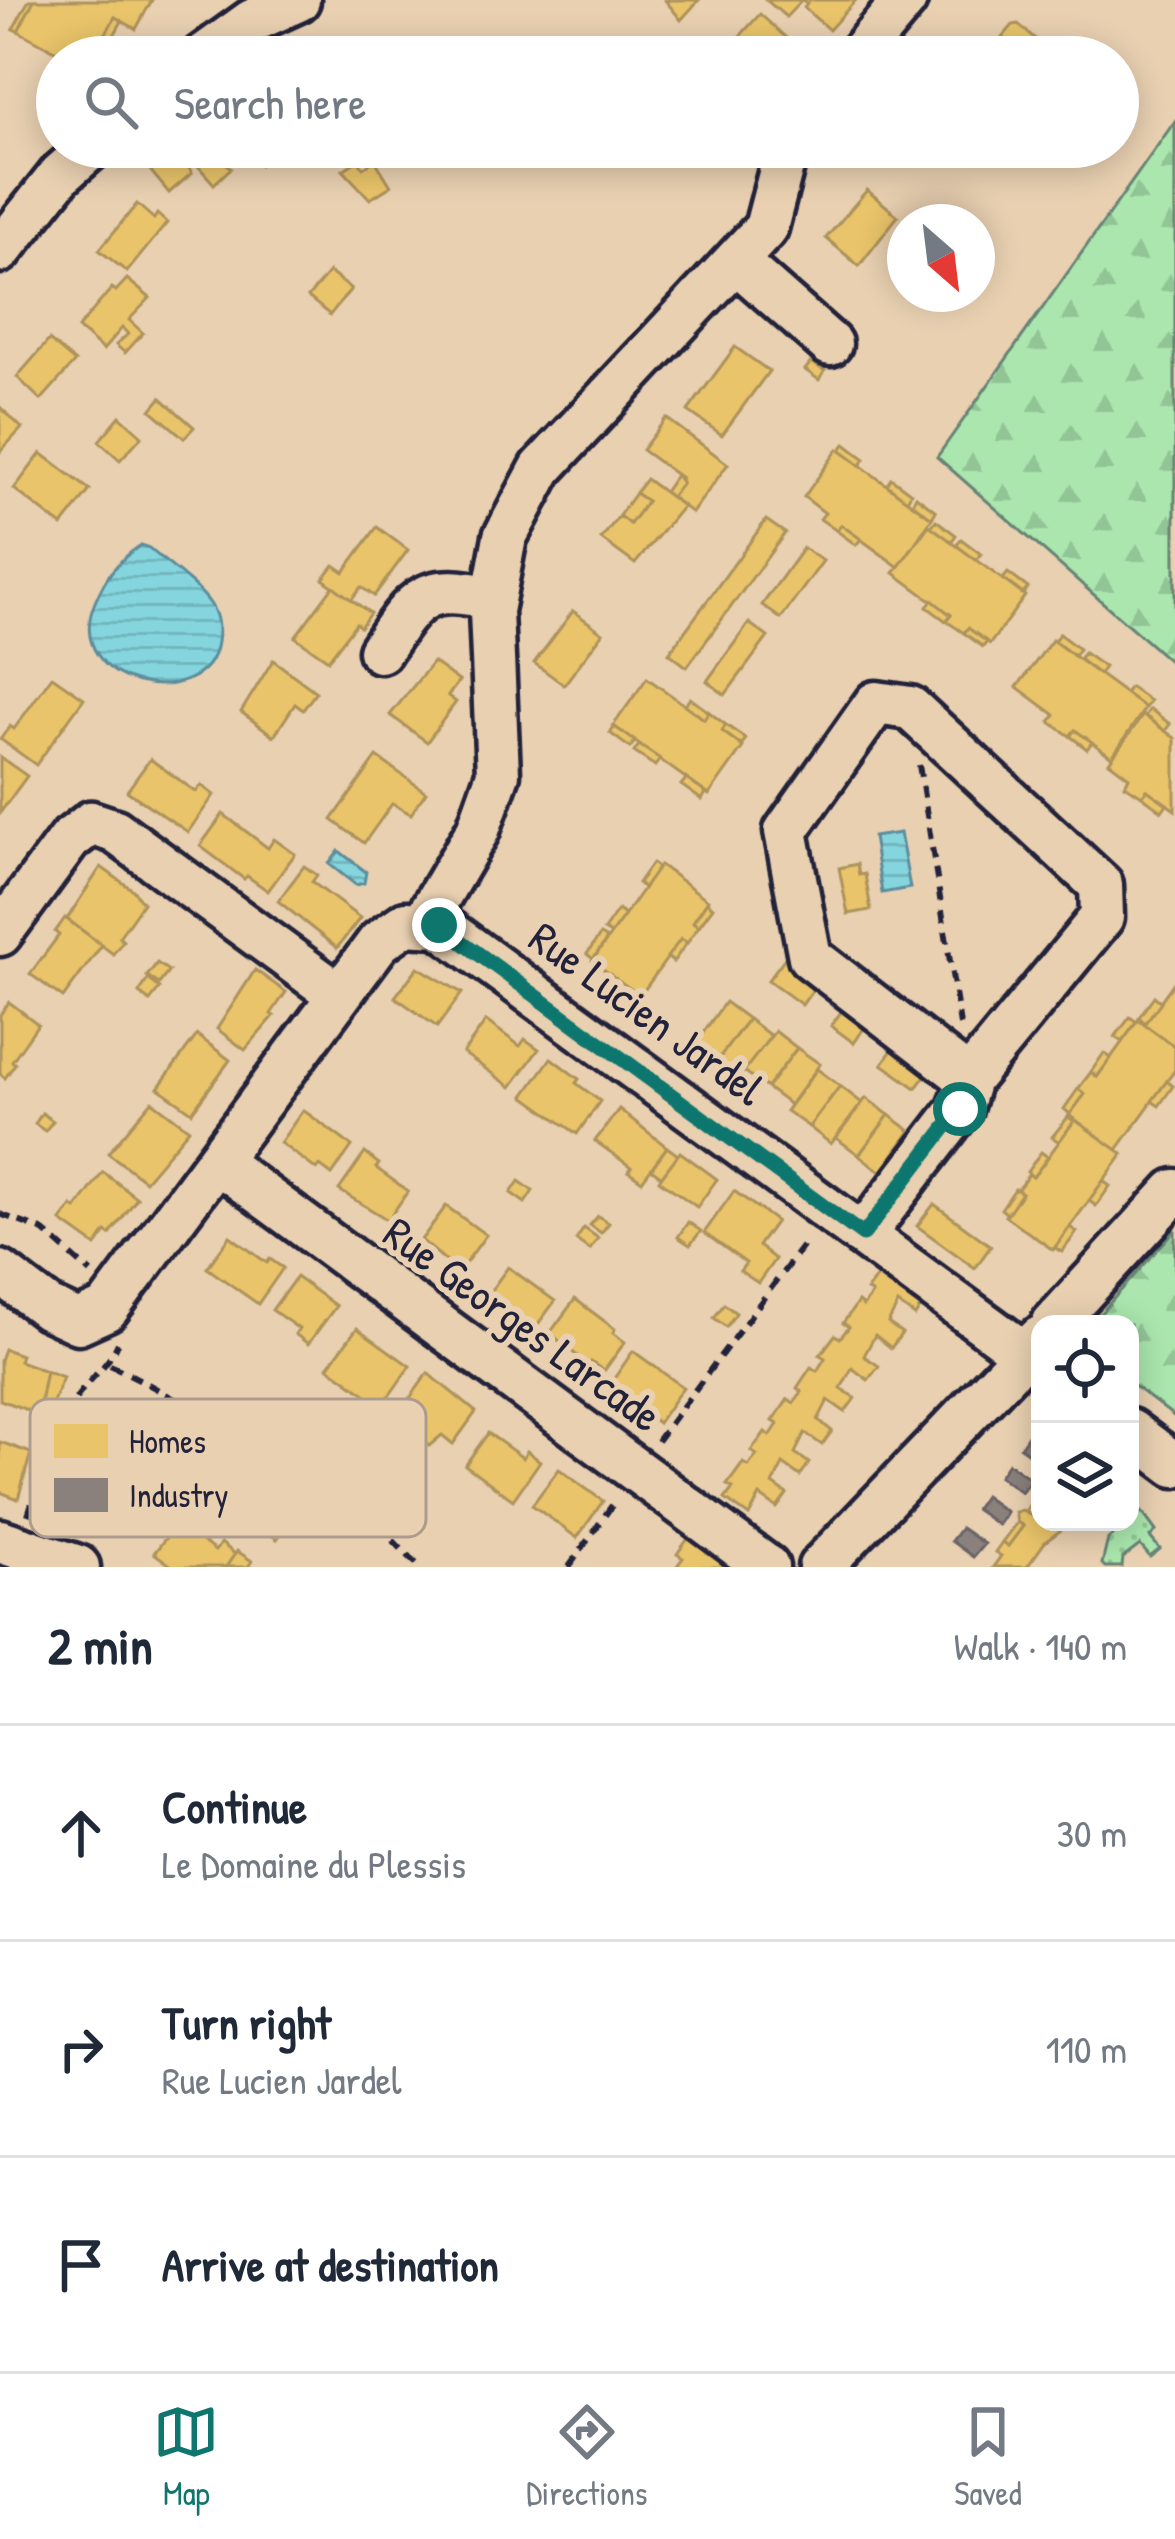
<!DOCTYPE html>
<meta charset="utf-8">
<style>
:root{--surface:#fff;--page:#f2f2f3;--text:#1f2937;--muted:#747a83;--line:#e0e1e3;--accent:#0f766e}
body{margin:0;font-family:"Patrick Hand",sans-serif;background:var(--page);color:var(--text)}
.controls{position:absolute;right:36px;bottom:36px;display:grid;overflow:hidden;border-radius:24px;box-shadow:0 6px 30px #0003}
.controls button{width:108px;height:108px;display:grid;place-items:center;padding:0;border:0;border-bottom:3px solid var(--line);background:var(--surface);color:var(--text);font:60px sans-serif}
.compass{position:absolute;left:887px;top:204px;width:108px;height:108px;border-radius:50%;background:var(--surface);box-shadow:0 6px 30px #0003;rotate:152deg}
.stop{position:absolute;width:36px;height:36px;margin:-27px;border:9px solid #0f766e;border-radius:50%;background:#fff}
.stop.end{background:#0f766e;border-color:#fff;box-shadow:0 3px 12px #0008}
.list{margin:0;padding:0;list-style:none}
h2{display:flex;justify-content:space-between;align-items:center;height:156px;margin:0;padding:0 48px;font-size:51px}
h2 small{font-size:39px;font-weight:400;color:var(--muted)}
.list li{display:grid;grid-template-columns:78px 1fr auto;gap:36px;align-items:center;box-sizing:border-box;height:216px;padding:0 48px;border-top:3px solid var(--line)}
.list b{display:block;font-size:45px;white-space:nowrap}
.list p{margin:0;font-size:39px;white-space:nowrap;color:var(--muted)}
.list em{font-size:39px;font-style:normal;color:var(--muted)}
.icon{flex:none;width:66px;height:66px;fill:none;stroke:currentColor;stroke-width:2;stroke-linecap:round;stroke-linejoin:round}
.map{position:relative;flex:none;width:1175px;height:1567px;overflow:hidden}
.search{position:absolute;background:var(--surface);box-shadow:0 6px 30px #0003;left:36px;right:36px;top:36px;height:132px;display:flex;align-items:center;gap:30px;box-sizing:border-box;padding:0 42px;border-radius:66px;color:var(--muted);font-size:45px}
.sheet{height:804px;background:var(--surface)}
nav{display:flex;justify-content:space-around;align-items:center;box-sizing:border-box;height:168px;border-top:3px solid var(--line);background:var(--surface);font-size:33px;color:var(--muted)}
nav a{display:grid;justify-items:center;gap:6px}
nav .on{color:var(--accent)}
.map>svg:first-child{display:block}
</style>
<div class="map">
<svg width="1175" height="1567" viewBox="0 0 1175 1567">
<defs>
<pattern id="grass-dots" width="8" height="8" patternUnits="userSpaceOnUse" patternTransform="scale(3)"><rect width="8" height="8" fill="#aae6ad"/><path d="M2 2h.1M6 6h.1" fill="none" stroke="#92c596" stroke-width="1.8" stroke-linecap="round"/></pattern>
<pattern id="forest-firs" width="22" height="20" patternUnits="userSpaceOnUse" patternTransform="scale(3)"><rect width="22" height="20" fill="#aae6ad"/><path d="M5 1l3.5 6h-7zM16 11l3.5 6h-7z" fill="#92c596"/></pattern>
<pattern id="water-rules" width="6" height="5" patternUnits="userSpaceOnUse" patternTransform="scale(3)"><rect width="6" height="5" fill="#84d5dd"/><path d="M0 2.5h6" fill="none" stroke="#72b7bf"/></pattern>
</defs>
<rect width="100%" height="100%" fill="#e9d0b1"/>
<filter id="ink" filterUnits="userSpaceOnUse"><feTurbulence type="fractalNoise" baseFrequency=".00833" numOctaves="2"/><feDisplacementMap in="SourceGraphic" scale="24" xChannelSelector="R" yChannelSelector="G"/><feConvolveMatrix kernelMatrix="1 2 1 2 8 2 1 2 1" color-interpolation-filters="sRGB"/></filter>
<g filter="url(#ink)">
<path fill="url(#grass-dots)" stroke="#668474" stroke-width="3" d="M1142,1512L1156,1531L1150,1537L1160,1549L1150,1557L1140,1545L1123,1558L1122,1567H1105L1102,1564L1108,1539Z"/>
<g fill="url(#forest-firs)" stroke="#668474" stroke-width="3">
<path d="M1175,121V666L937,457Z"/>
<path d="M1175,1230V1417L1130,1383V1324H1091Z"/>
</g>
<g fill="url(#water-rules)" stroke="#5d8d9c" stroke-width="3">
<path d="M141,545L149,548C168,565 197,584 211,605C218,616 219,630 217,642C207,717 59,687 95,602C106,576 117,561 141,545Z"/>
<path d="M900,833L910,888L882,893L873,837Z"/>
<path d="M339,851L366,872L364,883L356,885L329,864Z"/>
</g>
<g fill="#e9c46a" stroke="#ad935c" stroke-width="3">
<path d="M29,0H34L18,31L13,29Z"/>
<path d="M34,0H152L136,29L115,17L93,57H66L18,31Z"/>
<path d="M665,0H699L681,20Z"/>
<path d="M766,0H802L786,17Z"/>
<path d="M802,0H856L829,30L804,8L807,4Z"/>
<path d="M760,14L795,46L785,57H721Z"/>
<path d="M115,17L122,21L102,57H93Z"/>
<path d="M1018,24L1049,51L1043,57H987L1005,40L1002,38L1013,25Z"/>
<path d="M163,147H175L192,173L169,193L144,163Z"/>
<path d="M244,147H280L260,165Z"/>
<path d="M215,152L231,168L214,184L198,166Z"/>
<path d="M358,160L363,168L375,160L391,186L370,199L343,170Z"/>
<path d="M867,190L898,216L859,266L826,238Z"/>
<path d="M137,204L154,219L157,214L167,223L127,272L99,250Z"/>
<path d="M329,272L351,289L330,315L308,297Z"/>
<path d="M127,279L150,298L129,320L143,333L125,353L116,345L128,334L122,328L103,350L78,328L112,288L116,291Z"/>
<path d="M49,340L75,362L41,400L17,377Z"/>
<path d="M735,347L769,371L722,435L688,411Z"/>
<path d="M811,362L825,371L819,380L805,370Z"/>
<path d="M161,398L194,427L184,438L151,410Z"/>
<path d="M0,407L22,428L0,452Z"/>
<path d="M120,416L142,436L120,460L99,441Z"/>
<path d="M666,418L728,464L692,513L671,497L681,478L642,450Z"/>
<path d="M845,444L865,459L860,466L840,451Z"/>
<path d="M838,449L932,518L899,567L841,525L837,531L820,519L825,513L804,497Z"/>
<path d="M41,453L90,490L62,526L14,489Z"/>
<path d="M676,475L682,483L671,497L664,492Z"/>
<path d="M891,478L911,493L907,500L887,485Z"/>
<path d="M646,479L683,506L635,564L601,539L619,516L630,524L647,501L635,493Z"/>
<path d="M635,493L647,501L630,524L619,516Z"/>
<path d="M916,496L936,511L932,518L912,503Z"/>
<path d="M766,520L785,533L687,667L669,653Z"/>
<path d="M936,520L956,535L951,542L931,527Z"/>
<path d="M841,525L861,539L856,545L837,531Z"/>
<path d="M929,525L1025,596L990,644L968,628L964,633L946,621L951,615L894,573Z"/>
<path d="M377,527L408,550L374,596L361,587L351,600L323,579L334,565L344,572Z"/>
<path d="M961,539L981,554L976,560L956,545Z"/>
<path d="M803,548L823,561L781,619L762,605Z"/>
<path d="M1008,573L1028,588L1023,594L1003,579Z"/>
<path d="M333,586L370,613L360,627L356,623L328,660L295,637Z"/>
<path d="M932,600L951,615L946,621L927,607Z"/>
<path d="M573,611L603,633L564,685L534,663Z"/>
<path d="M749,623L768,637L725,695L707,681Z"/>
<path d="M968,628L987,642L983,647L964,633Z"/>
<path d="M1059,634L1079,649L1074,656L1054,641Z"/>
<path d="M1052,640L1145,708L1112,757L1075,730L1070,736L1050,722L1055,715L1017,687Z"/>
<path d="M1084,653L1104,667L1099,674L1079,659Z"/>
<path d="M273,660L316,692L303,710L295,704L274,736L241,712Z"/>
<path d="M433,662L459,681L448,696L456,702L427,742L390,715Z"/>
<path d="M52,676L84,698L36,765L0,739L10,726L14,729Z"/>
<path d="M647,678L704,719L709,712L726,725L722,731L743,747L709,795L613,726Z"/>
<path d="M1130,687L1150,701L1145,708L1125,693Z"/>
<path d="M690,698L709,712L704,719L685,705Z"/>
<path d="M1150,709L1170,724L1165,731L1145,716Z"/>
<path d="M1143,715L1175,738V810L1147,790L1142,796L1125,785L1129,777L1109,762Z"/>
<path d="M726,725L746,739L741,745L722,731Z"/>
<path d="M615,727L635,741L630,748L610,733Z"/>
<path d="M1075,730L1092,742L1087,749L1070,736Z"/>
<path d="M639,745L660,759L655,766L634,752Z"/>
<path d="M0,757L27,776L0,813Z"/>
<path d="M377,757L426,792L411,814L392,804L364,843L332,820Z"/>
<path d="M150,759L196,792L201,785L214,795L188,832L127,791Z"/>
<path d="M686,779L706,793L702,800L681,785Z"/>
<path d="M1147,790L1167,804L1162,811L1142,796Z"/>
<path d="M223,814L268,848L274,839L295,854L268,891L247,876L244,879L200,846Z"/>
<path d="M652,863L659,868L644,888L638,883Z"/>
<path d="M857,864L859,875L865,874L871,910L848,914L839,868Z"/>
<path d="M660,865L708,900L693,922L699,926L687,943L681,939L640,996L592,961Z"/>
<path d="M304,866L317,875L312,882L360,918L337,948L278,901Z"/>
<path d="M101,867L133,890L143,903L119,937L123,941L113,954L67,919Z"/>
<path d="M707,902L713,907L699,926L693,922Z"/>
<path d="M618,910L625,915L611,934L604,930Z"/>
<path d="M65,918L102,945L63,998L30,974L59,935L55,932Z"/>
<path d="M600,935L607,939L593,959L587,954Z"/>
<path d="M681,939L687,943L673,962L667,957Z"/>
<path d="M787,955L820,980L802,1005L768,980Z"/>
<path d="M157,963L169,971L159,984L147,976Z"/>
<path d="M418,967L462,993L437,1027L395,997Z"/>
<path d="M255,970L286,992L271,1014L274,1016L245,1050L217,1029Z"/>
<path d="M148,979L160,988L150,1001L139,993Z"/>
<path d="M1175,981V1047L1144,1024Z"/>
<path d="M1154,996L1161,1002L1145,1023L1139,1017Z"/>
<path d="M9,1002L38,1024L12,1061L15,1064L5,1078L0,1074V1015Z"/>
<path d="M725,1002L748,1019L718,1060L695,1044Z"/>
<path d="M848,1002L871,1018L854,1043L831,1026Z"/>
<path d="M1130,1017L1137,1022L1122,1042L1115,1037Z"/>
<path d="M748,1019L771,1036L740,1077L718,1060Z"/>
<path d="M1138,1020L1175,1047V1070L1117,1150L1069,1115L1085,1094L1078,1089L1091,1072L1097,1077Z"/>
<path d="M486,1021L520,1046L525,1039L539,1049L511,1087L463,1053Z"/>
<path d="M775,1031L797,1048L767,1088L744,1071Z"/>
<path d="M197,1035L230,1060L192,1112L158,1088Z"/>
<path d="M900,1039L934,1064L916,1088L882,1064Z"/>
<path d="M797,1048L820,1064L790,1105L767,1088Z"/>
<path d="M1104,1053L1111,1058L1097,1077L1091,1072Z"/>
<path d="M551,1058L579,1079L576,1083L600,1101L577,1134L524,1096Z"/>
<path d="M817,1069L840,1086L809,1127L786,1111Z"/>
<path d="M1167,1081L1173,1086L1159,1106L1152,1101Z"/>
<path d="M840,1086L862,1103L831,1144L809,1127Z"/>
<path d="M1078,1089L1085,1094L1070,1114L1064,1109Z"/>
<path d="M866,1098L889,1115L859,1155L836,1138Z"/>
<path d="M152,1101L189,1129L145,1181L108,1153Z"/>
<path d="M619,1109L667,1147L642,1181L628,1171L631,1167L595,1141Z"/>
<path d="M303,1110L352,1146L332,1175L320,1166L317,1170L280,1143Z"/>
<path d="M42,1113L53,1121L45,1131L35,1124Z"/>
<path d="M889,1115L911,1131L881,1172L859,1155Z"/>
<path d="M1068,1117L1074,1121L1059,1142L1052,1137Z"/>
<path d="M1075,1120L1123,1154L1053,1250L1005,1216L1022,1193L1017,1190L1029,1174L1033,1177Z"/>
<path d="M667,1147L678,1155L662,1177L651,1169Z"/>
<path d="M680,1152L717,1179L697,1207L659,1180Z"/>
<path d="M1041,1152L1048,1157L1033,1177L1027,1172Z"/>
<path d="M365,1153L379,1164L376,1168L408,1191L388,1220L339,1190Z"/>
<path d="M103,1172L137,1198L110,1235L106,1232L96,1246L61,1221L72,1206L76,1209Z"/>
<path d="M519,1181L533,1191L525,1203L511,1193Z"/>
<path d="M1103,1181L1110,1186L1096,1206L1089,1201Z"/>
<path d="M1015,1189L1022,1193L1007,1214L1001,1209Z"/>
<path d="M734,1191L776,1221L758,1246L775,1259L758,1283L740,1271L746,1263L704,1233Z"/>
<path d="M934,1204L991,1246L975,1268L917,1226Z"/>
<path d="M446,1206L486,1235L459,1272L421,1240Z"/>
<path d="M598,1216L609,1223L601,1233L590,1225Z"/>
<path d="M688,1222L701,1231L690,1245L678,1237Z"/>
<path d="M1070,1227L1077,1232L1062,1252L1055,1248Z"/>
<path d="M584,1228L598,1238L590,1250L576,1240Z"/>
<path d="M230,1236L267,1263L270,1259L283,1268L258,1304L207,1268Z"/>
<path d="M508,1267L555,1301L533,1331L486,1297Z"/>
<path d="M881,1271L923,1303L915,1316L898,1304L888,1323L902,1333L891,1348L875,1335L864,1356L879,1366L868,1380L852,1368L841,1388L855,1398L845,1412L828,1400L818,1420L832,1431L822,1445L805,1433L795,1453L809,1463L800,1476L783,1464L773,1484L787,1494L777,1508L760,1496L749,1516L725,1499L733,1488L727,1485L743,1463L748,1466L757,1455L751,1451L765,1432L770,1436L778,1424L773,1421L788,1399L794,1403L802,1392L797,1388L811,1367L817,1371L825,1358L820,1355L835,1335L840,1338L849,1327L843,1323L858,1302L863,1306L872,1294L867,1290Z"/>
<path d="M296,1277L336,1306L308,1344L295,1334L299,1329L272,1310Z"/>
<path d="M575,1299L615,1329L613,1333L625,1342L604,1371L591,1362L589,1366L550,1333Z"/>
<path d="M724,1304L736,1313L726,1327L714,1318Z"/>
<path d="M357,1328L410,1366L382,1406L328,1367Z"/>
<path d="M4,1349L21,1355L19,1361L46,1371L38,1414L0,1400V1360Z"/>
<path d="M633,1351L683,1387L658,1423L645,1413L648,1409L611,1383Z"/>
<path d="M46,1371L63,1377L47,1417L38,1414Z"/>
<path d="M428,1373L476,1412L453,1444L442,1435L429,1446L416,1437L422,1422L403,1408Z"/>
<path d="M488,1433L523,1458L527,1451L540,1461L513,1500L465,1465Z"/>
<path d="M0,1442L31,1453L18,1499L0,1492Z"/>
<path d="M559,1469L603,1501L577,1538L532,1505Z"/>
<path d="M1040,1490V1502L1031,1515L1025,1511Z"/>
<path d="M1040,1502V1522H1063L1061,1530L1045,1542L1027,1567H993L1001,1556L995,1552L1002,1542L1008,1546L1023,1526L1017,1522L1015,1512L1022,1510L1031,1515Z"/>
<path d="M275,1513L289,1522L277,1539L264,1529Z"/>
<path d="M1017,1522L1023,1526L1008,1546L1002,1542Z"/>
<path d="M177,1523L215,1551L221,1543L235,1554L226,1567H173L154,1553Z"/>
<path d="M692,1533L734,1567H676L683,1558L677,1554Z"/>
<path d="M237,1551L252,1561L248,1567H226Z"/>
</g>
<g fill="#8a817c" stroke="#6b6468" stroke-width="3">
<path d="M1031,1431L1040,1438V1461L1020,1447Z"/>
<path d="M1008,1463L1031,1479L1021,1492L999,1476Z"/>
<path d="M984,1496L1006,1512L998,1525L975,1509Z"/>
<path d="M961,1528L984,1544L973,1557L951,1541Z"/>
</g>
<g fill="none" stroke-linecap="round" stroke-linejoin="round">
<defs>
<g id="minor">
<path d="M202,57L252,21L298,0"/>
<path d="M857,57L905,0"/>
<path d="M0,251L61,174L92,147"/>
<path d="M737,262L830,344"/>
<path d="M380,651C417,594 425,584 493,598"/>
<path d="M423,924L478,830L498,774L491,611L505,537L542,468L766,228L787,147"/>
<path d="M0,934L69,840L91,823L115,831L339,995"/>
<path d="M218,1162L767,1567"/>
<path d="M863,1235L960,1109L969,1079L810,957L786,831L876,703L910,708L1101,885L1102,917L969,1079"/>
<path d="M0,1272L48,1308L78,1322L107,1309L379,942L406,923L439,925L1040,1365"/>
<path d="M1053,1324L1175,1191"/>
<path d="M1130,1431L1175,1465"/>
<path d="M0,1541L78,1567"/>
<path d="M820,1567L1040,1338"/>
</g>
</defs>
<use href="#minor" stroke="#22223b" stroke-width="51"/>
<g stroke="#22223b" stroke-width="6" stroke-dasharray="12 9" stroke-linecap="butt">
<path d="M919,765L960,1025"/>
<path d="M0,1214L44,1231L91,1273"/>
<path d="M110,1365C142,1379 170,1397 201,1414C242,1436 287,1448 326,1476C362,1502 387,1537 420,1567"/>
<path d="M657,1441L807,1240"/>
<path d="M28,1515C41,1475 52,1431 77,1397C91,1377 108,1366 118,1343"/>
<path d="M569,1567L615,1501"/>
</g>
<use href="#minor" stroke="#e9d0b1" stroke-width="42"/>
</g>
</g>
<g fill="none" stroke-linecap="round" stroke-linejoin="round" filter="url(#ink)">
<path stroke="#0f766e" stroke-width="15" d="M439,925L863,1235L960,1109"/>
</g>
<g text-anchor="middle" stroke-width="12" stroke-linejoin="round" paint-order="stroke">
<g font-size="45" fill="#22223b" stroke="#e9d0b1">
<text transform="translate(647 1013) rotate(36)" y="16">Rue Lucien Jardel</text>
<text transform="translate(523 1324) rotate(36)" y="16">Rue Georges Larcade</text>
</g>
</g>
<rect x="30" y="1399" width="396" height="138" rx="18" fill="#e9d0b1" stroke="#ad9c8e" stroke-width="3"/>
<rect x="54" y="1424" width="54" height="34" fill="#e9c46a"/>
<rect x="54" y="1478" width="54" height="34" fill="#8a817c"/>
<g font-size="33" fill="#22223b">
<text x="129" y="1453">Homes</text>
<text x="129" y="1507">Industry</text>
</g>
</svg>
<div class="controls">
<button><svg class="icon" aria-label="locate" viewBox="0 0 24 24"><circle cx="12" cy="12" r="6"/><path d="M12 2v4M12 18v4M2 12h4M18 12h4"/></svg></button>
<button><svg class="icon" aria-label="layers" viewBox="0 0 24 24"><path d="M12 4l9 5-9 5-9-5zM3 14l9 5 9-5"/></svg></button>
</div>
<svg class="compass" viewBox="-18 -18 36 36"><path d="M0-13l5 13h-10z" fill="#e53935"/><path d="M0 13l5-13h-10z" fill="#747a83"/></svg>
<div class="stop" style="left:960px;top:1109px"></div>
<div class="stop end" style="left:439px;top:925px"></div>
<div class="search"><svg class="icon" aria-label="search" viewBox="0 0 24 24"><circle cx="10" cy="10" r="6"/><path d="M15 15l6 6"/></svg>Search here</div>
</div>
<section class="sheet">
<h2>2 min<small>Walk · 140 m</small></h2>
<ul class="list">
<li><svg class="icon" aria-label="ahead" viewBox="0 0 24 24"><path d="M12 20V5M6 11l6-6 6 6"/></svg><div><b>Continue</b><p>Le Domaine du Plessis</p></div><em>30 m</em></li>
<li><svg class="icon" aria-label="right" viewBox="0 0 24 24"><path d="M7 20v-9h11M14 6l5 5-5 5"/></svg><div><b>Turn right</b><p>Rue Lucien Jardel</p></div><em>110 m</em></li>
<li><svg class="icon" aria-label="arrive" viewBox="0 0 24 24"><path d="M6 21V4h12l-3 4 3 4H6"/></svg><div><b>Arrive at destination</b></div></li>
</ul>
</section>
<nav>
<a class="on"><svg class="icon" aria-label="map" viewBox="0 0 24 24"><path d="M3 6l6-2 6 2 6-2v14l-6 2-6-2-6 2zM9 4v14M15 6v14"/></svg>Map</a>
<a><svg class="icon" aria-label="directions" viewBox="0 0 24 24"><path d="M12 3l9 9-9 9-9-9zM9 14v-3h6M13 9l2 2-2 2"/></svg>Directions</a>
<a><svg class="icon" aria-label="saved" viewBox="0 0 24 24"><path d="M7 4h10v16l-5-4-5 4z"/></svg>Saved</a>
</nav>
